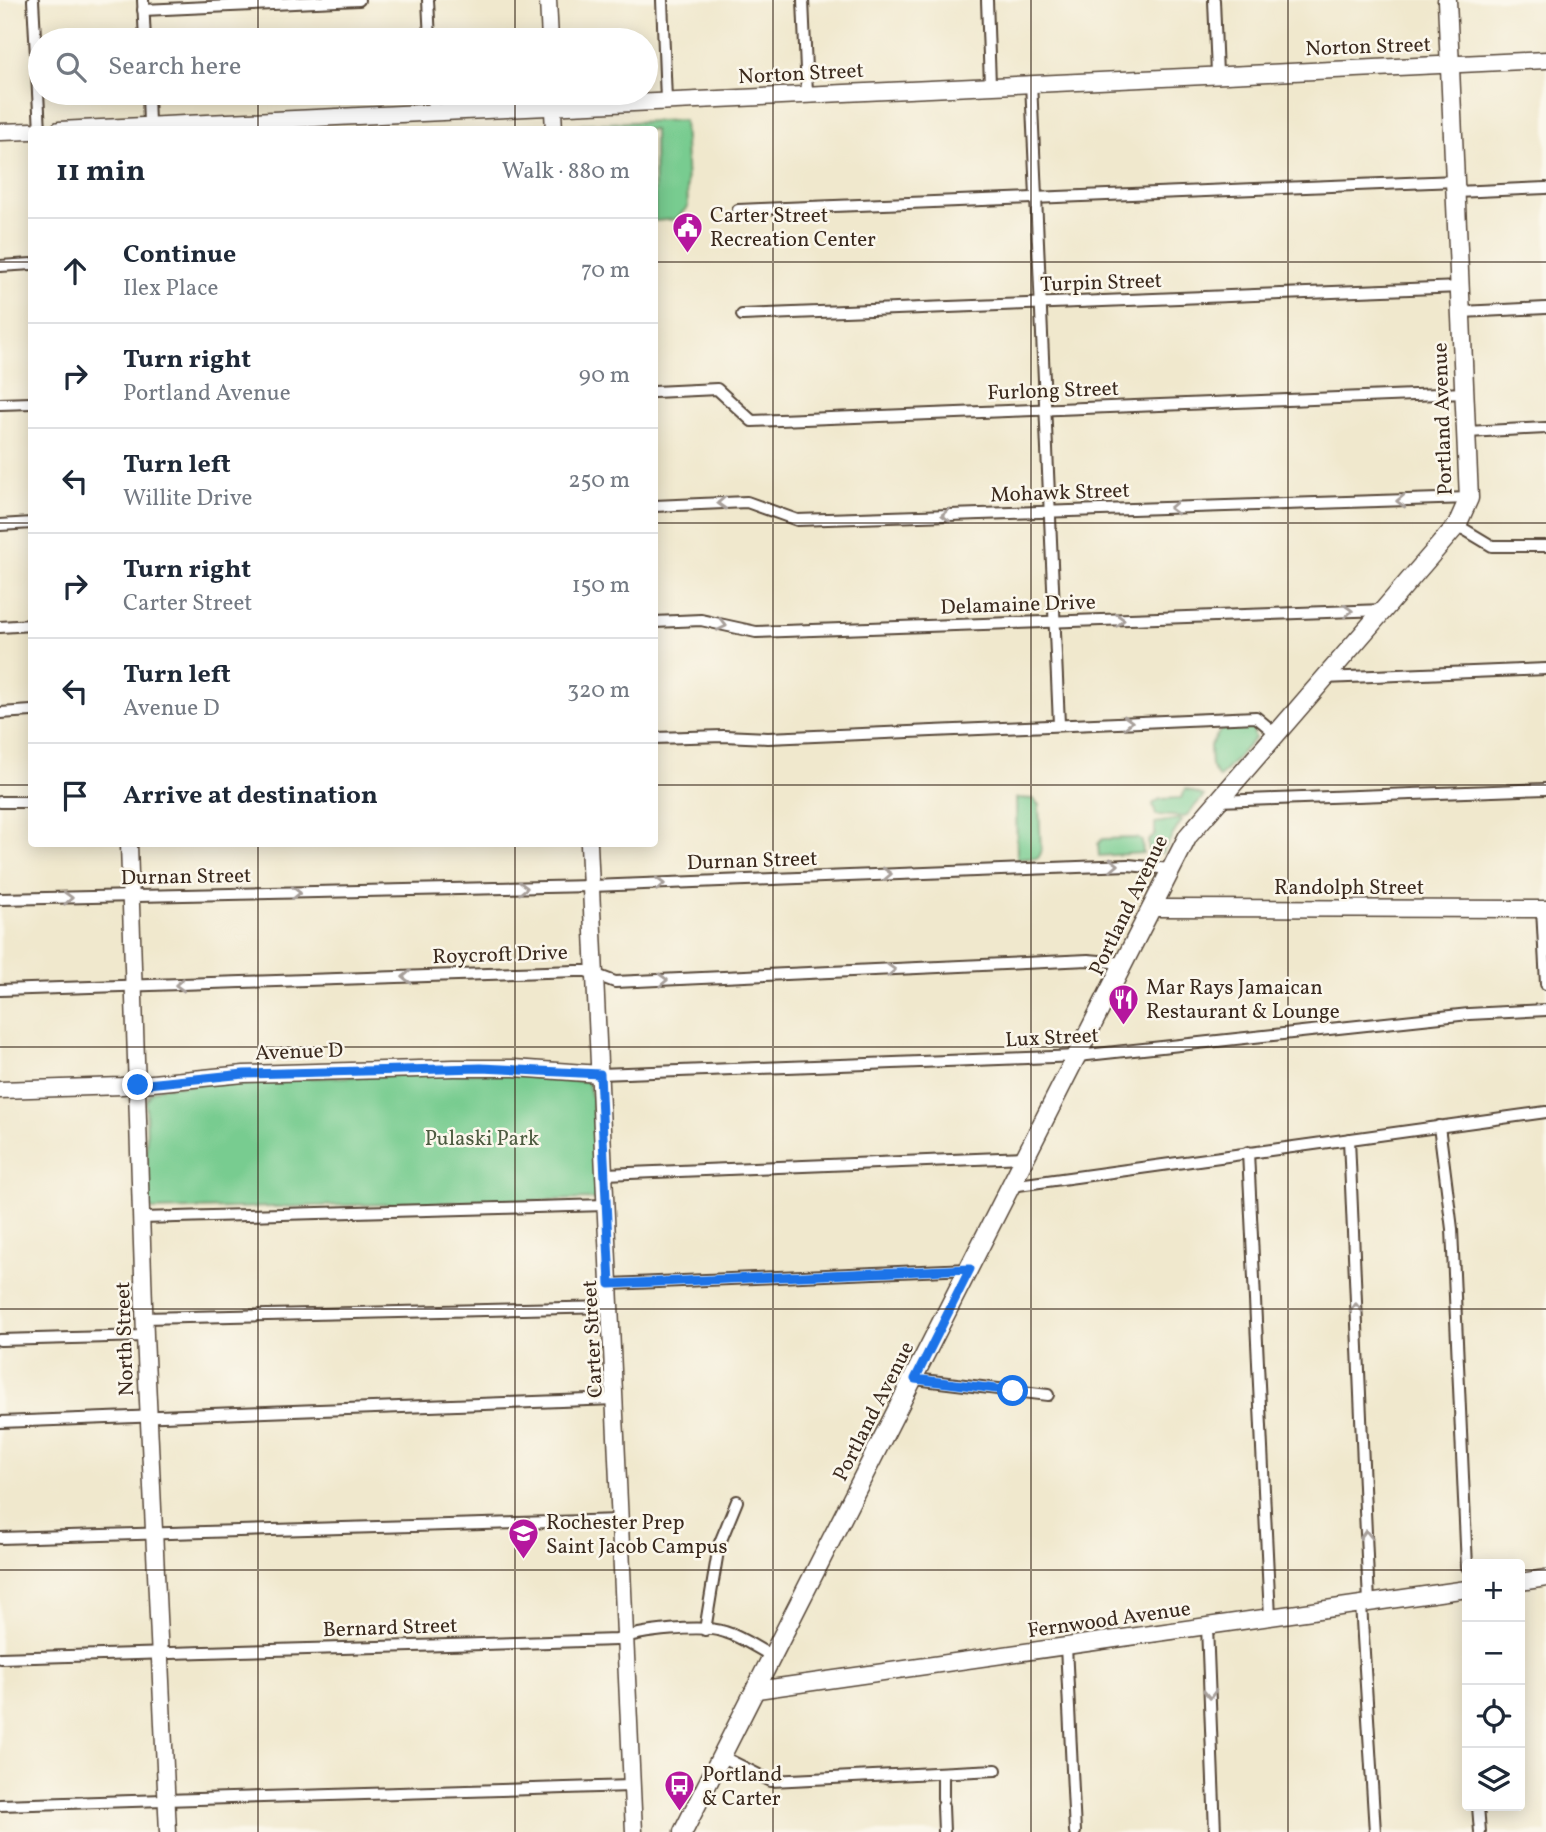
<!DOCTYPE html>
<meta charset="utf-8">
<style>
:root{--surface:#fff;--page:#f6f6f7;--text:#1f2937;--muted:#747a83;--line:#e0e1e3}
body{margin:0;font-family:Vollkorn,serif;background:var(--page);color:var(--text)}
.controls{position:absolute;right:21px;bottom:21px;display:grid;overflow:hidden;border-radius:7px;box-shadow:0 4px 18px #0003}
.controls button{width:63px;height:63px;display:grid;place-items:center;padding:0;border:0;border-bottom:2px solid var(--line);background:var(--surface);color:var(--text);font:35px sans-serif}
.stop{position:absolute;width:21px;height:21px;margin:-16px;border:5px solid #1a73e8;border-radius:50%;background:#fff}
.stop.end{background:#1a73e8;border-color:#fff;box-shadow:0 2px 7px #0008}
.list{margin:0;padding:0;list-style:none}
h2{display:flex;justify-content:space-between;align-items:center;height:91px;margin:0;padding:0 28px;font-size:30px}
h2 small{font-size:23px;font-weight:400;color:var(--muted)}
.list li{display:grid;grid-template-columns:46px 1fr auto;gap:21px;align-items:center;box-sizing:border-box;height:105px;padding:0 28px;border-top:2px solid var(--line)}
.list b{display:block;font-size:26px;white-space:nowrap}
.list p{margin:0;font-size:23px;white-space:nowrap;color:var(--muted)}
.list em{font-size:23px;font-style:normal;color:var(--muted)}
.icon{flex:none;width:38px;height:38px;fill:none;stroke:currentColor;stroke-width:2;stroke-linecap:round;stroke-linejoin:round}
.map{position:relative;flex:none;width:1546px;height:1832px;overflow:hidden}
.search{position:absolute;background:var(--surface);box-shadow:0 4px 18px #0003;left:28px;top:28px;width:630px;height:77px;display:flex;align-items:center;gap:18px;box-sizing:border-box;padding:0 24px;border-radius:38px;color:var(--muted);font-size:26px}
.panel{position:absolute;background:var(--surface);box-shadow:0 4px 18px #0003;left:28px;top:126px;width:630px;height:721px;border-radius:7px}
.map>svg:first-child{display:block}
</style>
<div class="map">
<svg width="1546" height="1832" viewBox="0 0 1546 1832">
<rect width="100%" height="100%" fill="#fbf7ec"/>
<filter id="ink" filterUnits="userSpaceOnUse"><feTurbulence type="fractalNoise" baseFrequency=".0143" numOctaves="2"/><feDisplacementMap in="SourceGraphic" scale="14" xChannelSelector="R" yChannelSelector="G"/><feConvolveMatrix kernelMatrix="1 2 1 2 8 2 1 2 1" color-interpolation-filters="sRGB"/></filter>
<filter id="wash" filterUnits="userSpaceOnUse"><feTurbulence type="fractalNoise" baseFrequency=".00686" numOctaves="4" result="noise"/><feDisplacementMap in="SourceGraphic" scale="28" xChannelSelector="R" yChannelSelector="G"/><feGaussianBlur stdDeviation="1.57" result="paint"/><feColorMatrix in="noise" values="0 0 0 0 0 0 0 0 0 0 0 0 0 0 0 0 0 1.4 0 .05"/><feComposite in="paint" operator="in"/></filter>
<g filter="url(#wash)">
<rect width="100%" height="100%" fill="#f0e8cd"/>
<g fill="#78cc90" stroke="#5a7b57" stroke-width="2">
<path d="M684,120L688,207L676,219L655,221L654,130L575,129L582,124Z"/>
<path d="M1252,726L1255,738L1219,778L1211,766L1210,746L1222,728Z"/>
<path d="M1186,789L1204,796L1185,817L1156,815L1153,804L1160,799L1181,798Z"/>
<path d="M1016,798L1033,799L1039,805L1041,853L1038,858L1017,859Z"/>
<path d="M1179,819L1182,820L1162,853L1149,851L1148,841L1155,835V823Z"/>
<path d="M1137,838L1142,841L1143,853L1099,856L1098,844L1102,839Z"/>
<path d="M493,1072L588,1082L592,1098L599,1188L596,1199L153,1210L148,1207L146,1102L151,1092L163,1087L246,1080Z"/>
</g>
</g>
<g filter="url(#ink)">
<g fill="none" stroke-linecap="round" stroke-linejoin="round">
<defs>
<g id="street">
<path d="M33,0L40,130"/>
<path d="M143,0L145,40"/>
<path d="M428,0L430,40"/>
<path d="M662,0L666,100"/>
<path d="M803,0L807,93"/>
<path d="M987,0L990,85"/>
<path d="M1214,0L1217,74"/>
<path d="M143,10L359,0"/>
<path d="M1031,82L1059,724"/>
<path d="M148,93L149,125"/>
<path d="M433,93L434,111"/>
<path d="M1456,192L1546,188"/>
<path d="M738,210L1456,181"/>
<path d="M0,266L32,264"/>
<path d="M1461,312L1546,308"/>
<path d="M742,315L1461,287"/>
<path d="M654,392L717,389L752,421L1465,393"/>
<path d="M0,404L32,403"/>
<path d="M1467,432L1546,428"/>
<path d="M654,506L747,502L797,520L1469,498"/>
<path d="M0,525L32,523"/>
<path d="M1457,525L1492,546H1546"/>
<path d="M654,622L701,620L756,632L1384,610"/>
<path d="M0,627L32,625"/>
<path d="M1324,678L1546,669"/>
<path d="M0,713L32,711"/>
<path d="M654,738L724,736L768,738L1256,717L1275,733"/>
<path d="M1218,801L1546,789"/>
<path d="M0,802H32"/>
<path d="M0,899L592,886L1128,865L1170,869"/>
<path d="M1542,909L1546,984"/>
<path d="M0,990L576,971H586L615,982L1088,960L1124,963"/>
<path d="M600,1074L1078,1056L1469,1014L1546,1010"/>
<path d="M1439,1126L1452,1229L1467,1567"/>
<path d="M1349,1139L1369,1603"/>
<path d="M1248,1152L1270,1617"/>
<path d="M605,1174L1025,1157"/>
<path d="M1011,1186L1546,1112"/>
<path d="M142,1218L606,1205"/>
<path d="M610,1284L970,1269"/>
<path d="M144,1318L611,1307"/>
<path d="M0,1340L145,1336"/>
<path d="M915,1379L1048,1395"/>
<path d="M0,1422L615,1399"/>
<path d="M0,1538L621,1520"/>
<path d="M1361,1604L1375,1832"/>
<path d="M1207,1626L1215,1832"/>
<path d="M705,1630L719,1545L737,1501"/>
<path d="M1066,1646L1075,1832"/>
<path d="M0,1658L617,1640C639,1631 703,1624 725,1632C742,1637 758,1649 774,1657"/>
<path d="M723,1757L771,1781L996,1770"/>
<path d="M943,1774V1799"/>
<path d="M0,1805L631,1786"/>
<path d="M943,1806L944,1832"/>
<path d="M1478,1806L1480,1832"/>
</g>
<g id="secondary">
<path d="M548,0L550,40"/>
<path d="M552,93L554,130"/>
<path d="M59,130L1546,60"/>
<path d="M0,132L32,131"/>
<path d="M129,844L145,1336L168,1832"/>
<path d="M589,844L634,1832"/>
<path d="M1151,908L1546,909"/>
<path d="M0,1090L122,1086L244,1074L454,1068H514L600,1074"/>
<path d="M1520,1582L1546,1578"/>
<path d="M757,1690L1467,1589"/>
</g>
<path id="primary" d="M683,1832L1188,836L1457,525L1469,498L1447,0"/>
</defs>
<use href="#street" stroke="#564638" stroke-width="14"/>
<use href="#secondary" stroke="#564638" stroke-width="19"/>
<use href="#primary" stroke="#564638" stroke-width="21"/>
<use href="#street" stroke="#fff" stroke-width="10"/>
<use href="#secondary" stroke="#fff" stroke-width="16"/>
<use href="#primary" stroke="#fff" stroke-width="18"/>
</g>
<defs><path id="oneway-chevron" d="M-2-3.5L2.5 0L-2 3.5" fill="none" stroke-width="1.6" stroke-linecap="round" stroke-linejoin="round" transform="scale(1.75)"/></defs>
<g stroke="#a79f9a">
<use href="#oneway-chevron" transform="translate(1401 501) rotate(178)"/>
<use href="#oneway-chevron" transform="translate(722 503) rotate(178)"/>
<use href="#oneway-chevron" transform="translate(1174 508) rotate(178)"/>
<use href="#oneway-chevron" transform="translate(946 515) rotate(178)"/>
<use href="#oneway-chevron" transform="translate(1348 611) rotate(-2)"/>
<use href="#oneway-chevron" transform="translate(1120 620) rotate(-2)"/>
<use href="#oneway-chevron" transform="translate(722 625) rotate(12)"/>
<use href="#oneway-chevron" transform="translate(1128 722) rotate(-2)"/>
<use href="#oneway-chevron" transform="translate(1114 865) rotate(-2)"/>
<use href="#oneway-chevron" transform="translate(887 874) rotate(-2)"/>
<use href="#oneway-chevron" transform="translate(660 884) rotate(-2)"/>
<use href="#oneway-chevron" transform="translate(523 888) rotate(-1)"/>
<use href="#oneway-chevron" transform="translate(296 893) rotate(-1)"/>
<use href="#oneway-chevron" transform="translate(68 898) rotate(-2)"/>
<use href="#oneway-chevron" transform="translate(891 970) rotate(-2)"/>
<use href="#oneway-chevron" transform="translate(407 977) rotate(178)"/>
<use href="#oneway-chevron" transform="translate(663 980) rotate(-2)"/>
<use href="#oneway-chevron" transform="translate(180 985) rotate(178)"/>
<use href="#oneway-chevron" transform="translate(1356 1308) rotate(-92)"/>
<use href="#oneway-chevron" transform="translate(1366 1535) rotate(-92)"/>
<use href="#oneway-chevron" transform="translate(1210 1694) rotate(88)"/>
</g>
</g>
<g fill="none" stroke-linecap="round" stroke-linejoin="round" filter="url(#ink)">
<path stroke="#1a73e8" stroke-width="9" d="M138,1085L244,1074L481,1068L600,1074L610,1284L970,1269L915,1379L1013,1391"/>
</g>
<path fill="none" stroke="#3b2a1e" stroke-width="2" stroke-opacity="0.55" d="M258,0V40M515,0V40M773,0V1832M1031,0V1832M1288,0V1832M258,93V130M515,93V130M0,262H32M654,262H1546M0,523H32M654,523H1546M0,785H32M654,785H1546M258,844V1832M515,844V1832M0,1047H1546M0,1309H1546M0,1570H1467M1520,1570H1546"/>
<defs>
<symbol id="civic-pin" viewBox="-11 -11 22 30"><path d="M0 17L-7.5 6A9.5 9.5 0 1 1 7.5 6Z" fill="#b5179e" stroke="#fbf7ec"/><path d="M-.6-6.5H3V-4.5H.6V-3L4-1V1h2V6H-6V1h2V-1L-.6-3ZM-1.2 2.5V6h2.4V2.5Z" fill="#fff"/></symbol>
<symbol id="restaurant-pin" viewBox="-11 -11 22 30"><path d="M0 17L-7.5 6A9.5 9.5 0 1 1 7.5 6Z" fill="#b5179e" stroke="#fbf7ec"/><path d="M-5-6h1v4h1v-4h1v4h1v-4h1v5L-1.5 .5V6h-2V.5L-5-1ZM5-6V6H3V1.5H1.5Q1.5-4 5-6Z" fill="#fff"/></symbol>
<symbol id="school-pin" viewBox="-11 -11 22 30"><path d="M0 17L-7.5 6A9.5 9.5 0 1 1 7.5 6Z" fill="#b5179e" stroke="#fbf7ec"/><path d="M0-5L7-2L0 1L-7-2ZM-4 1L0 2.5L4 1V4Q0 6-4 4Z" fill="#fff"/></symbol>
<symbol id="bus-pin" viewBox="-11 -11 22 30"><path d="M0 17L-7.5 6A9.5 9.5 0 1 1 7.5 6Z" fill="#b5179e" stroke="#fbf7ec"/><path d="M-5-6H5V4H4V6H2V4H-2V6H-4V4H-5ZM-3.5-4V0h7V-4ZM-3.5 1.2v1.5H-2V1.2ZM2 1.2v1.5H3.5V1.2Z" fill="#fff"/></symbol>
</defs>
<g fill-rule="evenodd">
<use href="#civic-pin" x="670" y="210" width="35" height="47"/>
<use href="#restaurant-pin" x="1106" y="982" width="35" height="47"/>
<use href="#school-pin" x="506" y="1516" width="35" height="47"/>
<use href="#bus-pin" x="662" y="1768" width="35" height="47"/>
</g>
<g text-anchor="middle" stroke-width="5" stroke-linejoin="round" paint-order="stroke">
<g font-size="21" fill="#3b2a1e" stroke="#fbf7ec">
<text transform="translate(1368 46) rotate(-2)" y="7">Norton Street</text>
<text transform="translate(801 73) rotate(-3)" y="7">Norton Street</text>
<text transform="translate(1101 282) rotate(-2)" y="7">Turpin Street</text>
<text transform="translate(1053 390) rotate(-2)" y="7">Furlong Street</text>
<text transform="translate(1442 419) rotate(-92)" y="7">Portland Avenue</text>
<text transform="translate(1060 492) rotate(-2)" y="7">Mohawk Street</text>
<text transform="translate(1018 604) rotate(-2)" y="7">Delamaine Drive</text>
<text transform="translate(752 860) rotate(-2)" y="7">Durnan Street</text>
<text transform="translate(186 876) rotate(-1)" y="7">Durnan Street</text>
<text x="1349" y="894">Randolph Street</text>
<text transform="translate(1128 905) rotate(-64)" y="7">Portland Avenue</text>
<text transform="translate(500 954) rotate(-2)" y="7">Roycroft Drive</text>
<text transform="translate(1052 1037) rotate(-3)" y="7">Lux Street</text>
<text transform="translate(299 1051) rotate(-2)" y="7">Avenue D</text>
<text transform="translate(124 1339) rotate(-92)" y="7">North Street</text>
<text transform="translate(592 1339) rotate(-93)" y="7">Carter Street</text>
<text transform="translate(873 1411) rotate(-63)" y="7">Portland Avenue</text>
<text transform="translate(1109 1619) rotate(-8)" y="7">Fernwood Avenue</text>
<text transform="translate(390 1627) rotate(-2)" y="7">Bernard Street</text>
</g>
<g font-size="21" fill="#3b2a1e" stroke="#fbf7ec" text-anchor="start">
<text x="710" y="222">Carter Street<tspan x="710" dy="24">Recreation Center</tspan></text>
<text x="1146" y="994">Mar Rays Jamaican<tspan x="1146" dy="24">Restaurant &amp; Lounge</tspan></text>
<text x="546" y="1529">Rochester Prep<tspan x="546" dy="24">Saint Jacob Campus</tspan></text>
<text x="702" y="1781">Portland<tspan x="702" dy="24">&amp; Carter</tspan></text>
</g>
<g font-size="21" fill="#4d5b40" stroke="#fbf7ec">
<text x="482" y="1145">Pulaski Park</text>
</g>
</g>
</svg>
<div class="controls">
<button>+</button>
<button>−</button>
<button><svg class="icon" aria-label="locate" viewBox="0 0 24 24"><circle cx="12" cy="12" r="6"/><path d="M12 2v4M12 18v4M2 12h4M18 12h4"/></svg></button>
<button><svg class="icon" aria-label="layers" viewBox="0 0 24 24"><path d="M12 4l9 5-9 5-9-5zM3 14l9 5 9-5"/></svg></button>
</div>
<div class="stop" style="left:1013px;top:1391px"></div>
<div class="stop end" style="left:138px;top:1085px"></div>
<div class="search"><svg class="icon" aria-label="search" viewBox="0 0 24 24"><circle cx="10" cy="10" r="6"/><path d="M15 15l6 6"/></svg>Search here</div>
<section class="panel">
<h2>11 min<small>Walk · 880 m</small></h2>
<ul class="list">
<li><svg class="icon" aria-label="ahead" viewBox="0 0 24 24"><path d="M12 20V5M6 11l6-6 6 6"/></svg><div><b>Continue</b><p>Ilex Place</p></div><em>70 m</em></li>
<li><svg class="icon" aria-label="right" viewBox="0 0 24 24"><path d="M7 20v-9h11M14 6l5 5-5 5"/></svg><div><b>Turn right</b><p>Portland Avenue</p></div><em>90 m</em></li>
<li><svg class="icon" aria-label="left" viewBox="0 0 24 24"><path d="M17 20v-9H6M10 6l-5 5 5 5"/></svg><div><b>Turn left</b><p>Willite Drive</p></div><em>250 m</em></li>
<li><svg class="icon" aria-label="right" viewBox="0 0 24 24"><path d="M7 20v-9h11M14 6l5 5-5 5"/></svg><div><b>Turn right</b><p>Carter Street</p></div><em>150 m</em></li>
<li><svg class="icon" aria-label="left" viewBox="0 0 24 24"><path d="M17 20v-9H6M10 6l-5 5 5 5"/></svg><div><b>Turn left</b><p>Avenue D</p></div><em>320 m</em></li>
<li><svg class="icon" aria-label="arrive" viewBox="0 0 24 24"><path d="M6 21V4h12l-3 4 3 4H6"/></svg><div><b>Arrive at destination</b></div></li>
</ul>
</section>
</div>
